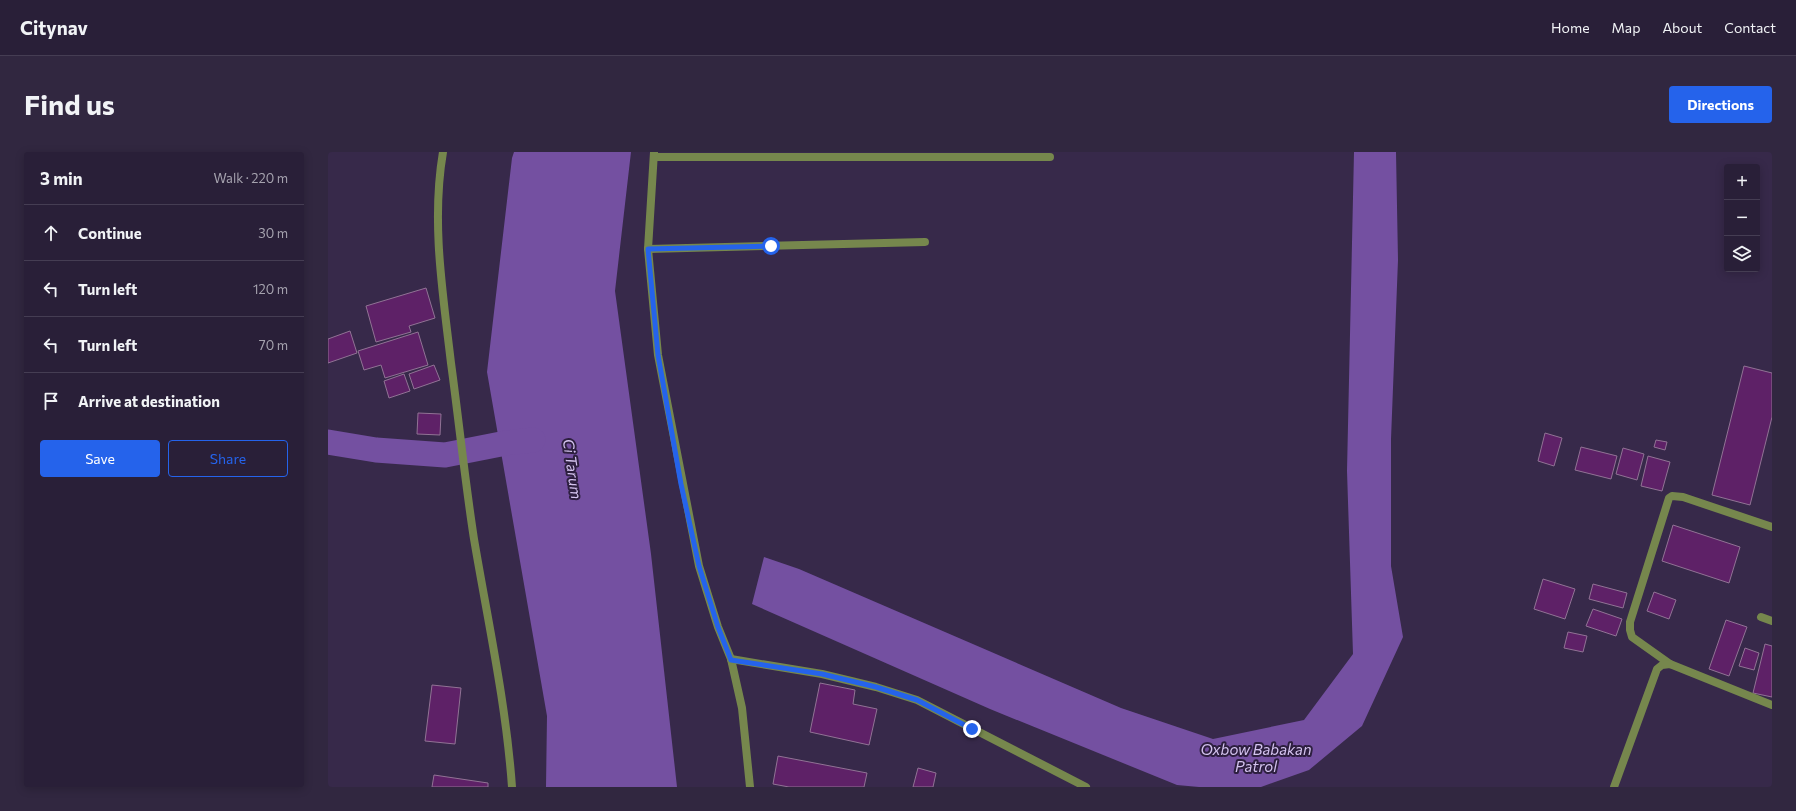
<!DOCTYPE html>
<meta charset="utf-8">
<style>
:root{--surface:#291f38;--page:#312740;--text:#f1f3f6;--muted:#a5a2ae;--line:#453d53;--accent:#2563eb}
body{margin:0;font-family:Commissioner,sans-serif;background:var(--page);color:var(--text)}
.controls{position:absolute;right:12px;top:12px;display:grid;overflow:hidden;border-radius:4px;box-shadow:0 2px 10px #0003}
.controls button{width:36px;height:36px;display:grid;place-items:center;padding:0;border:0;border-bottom:1px solid var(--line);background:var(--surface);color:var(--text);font:20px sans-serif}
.stop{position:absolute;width:12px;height:12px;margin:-9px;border:3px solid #2563eb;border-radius:50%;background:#fff}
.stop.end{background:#2563eb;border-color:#fff;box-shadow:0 1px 4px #0008}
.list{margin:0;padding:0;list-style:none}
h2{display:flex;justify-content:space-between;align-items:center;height:52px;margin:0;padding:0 16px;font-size:17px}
h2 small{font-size:13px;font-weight:400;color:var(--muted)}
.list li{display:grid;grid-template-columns:26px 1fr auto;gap:12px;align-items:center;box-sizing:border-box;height:56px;padding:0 16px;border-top:1px solid var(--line)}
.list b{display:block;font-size:15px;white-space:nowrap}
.list em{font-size:13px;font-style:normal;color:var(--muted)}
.actions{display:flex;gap:8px;padding:12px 16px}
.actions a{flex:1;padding:9px 0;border:1px solid var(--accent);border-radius:4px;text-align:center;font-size:14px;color:var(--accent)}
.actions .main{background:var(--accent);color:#fff}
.icon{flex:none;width:22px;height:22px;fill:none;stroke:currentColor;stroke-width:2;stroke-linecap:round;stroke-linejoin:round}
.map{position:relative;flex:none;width:1444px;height:635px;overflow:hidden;border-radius:4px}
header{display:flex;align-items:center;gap:24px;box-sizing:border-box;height:56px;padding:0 20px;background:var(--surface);border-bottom:1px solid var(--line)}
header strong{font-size:19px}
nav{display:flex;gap:22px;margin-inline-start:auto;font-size:14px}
.intro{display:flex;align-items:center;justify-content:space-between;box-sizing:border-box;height:96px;padding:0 24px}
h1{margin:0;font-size:28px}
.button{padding:10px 18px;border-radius:4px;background:var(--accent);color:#fff;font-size:14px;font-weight:700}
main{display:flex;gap:24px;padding:0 24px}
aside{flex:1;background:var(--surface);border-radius:4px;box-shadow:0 2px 10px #0003}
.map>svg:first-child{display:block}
</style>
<header>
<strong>Citynav</strong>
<nav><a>Home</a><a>Map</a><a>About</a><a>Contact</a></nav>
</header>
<div class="intro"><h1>Find us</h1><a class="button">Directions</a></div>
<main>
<aside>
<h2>3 min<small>Walk · 220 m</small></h2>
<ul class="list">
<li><svg class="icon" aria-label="ahead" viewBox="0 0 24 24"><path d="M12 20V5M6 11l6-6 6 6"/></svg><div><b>Continue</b></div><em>30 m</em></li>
<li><svg class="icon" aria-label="left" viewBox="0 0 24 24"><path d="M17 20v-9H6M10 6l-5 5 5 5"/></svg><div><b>Turn left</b></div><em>120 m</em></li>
<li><svg class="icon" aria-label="left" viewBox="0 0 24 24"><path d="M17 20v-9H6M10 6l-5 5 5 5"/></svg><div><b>Turn left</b></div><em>70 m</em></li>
<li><svg class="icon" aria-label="arrive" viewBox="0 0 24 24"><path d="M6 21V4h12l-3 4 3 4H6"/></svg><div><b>Arrive at destination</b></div></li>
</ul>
<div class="actions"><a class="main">Save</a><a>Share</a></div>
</aside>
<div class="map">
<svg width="1444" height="635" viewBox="0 0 1444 635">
<rect width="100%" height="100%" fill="#37294a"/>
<g fill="#7450a1">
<path d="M186,0H303L287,139L323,402L349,635H218L219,564L159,220L184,6Z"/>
<path d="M1026,0H1068L1070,108L1063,287V414L1075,485L1034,574L981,618L933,635H871L849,633L662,557L424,452L436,405L471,417L793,556L885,587L976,568L1025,502L1019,319Z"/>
</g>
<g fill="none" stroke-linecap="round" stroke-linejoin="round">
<path stroke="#7450a1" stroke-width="25" d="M0,290L48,298L117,303L178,291L205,288"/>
</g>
<g fill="#5e2167" stroke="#917395">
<path d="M98,136L107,166L81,174L83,180L48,190L38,154Z"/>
<path d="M22,179L29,201L0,211V187Z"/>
<path d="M90,180L100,213L57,226L53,213L36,218L30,199Z"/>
<path d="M106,213L112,228L86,237L81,222Z"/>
<path d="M1416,214L1444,221V265L1422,353L1384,343Z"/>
<path d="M76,222L82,239L61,246L56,229Z"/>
<path d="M90,261L113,262L112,283L89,282Z"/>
<path d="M1217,281L1234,286L1226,314L1210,309Z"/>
<path d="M1328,288L1339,290L1337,298L1326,295Z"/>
<path d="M1253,295L1289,304L1283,327L1247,318Z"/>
<path d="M1295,296L1316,302L1309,328L1288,322Z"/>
<path d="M1320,304L1342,310L1334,339L1313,334Z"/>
<path d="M1345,373L1412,395L1401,431L1334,409Z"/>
<path d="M1215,427L1247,437L1237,467L1206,457Z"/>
<path d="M1265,432L1299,441L1295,456L1261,447Z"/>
<path d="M1326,440L1348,448L1341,467L1319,459Z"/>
<path d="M1265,457L1294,467L1288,484L1258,474Z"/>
<path d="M1398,468L1419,475L1401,524L1381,517Z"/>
<path d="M1240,480L1259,484L1255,500L1236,496Z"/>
<path d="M1437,492L1444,494V545L1425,541Z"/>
<path d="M1417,496L1431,501L1426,518L1411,514Z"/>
<path d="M492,531L527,538L525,552L549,557L541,593L482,580Z"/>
<path d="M104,533L133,536L127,592L97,589Z"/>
<path d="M450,604L539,621L536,635H461L445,632Z"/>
<path d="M590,616L608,621L605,635H585Z"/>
<path d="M106,623L160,631V635H104Z"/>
</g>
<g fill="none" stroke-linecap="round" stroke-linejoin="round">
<path stroke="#76874d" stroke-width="8" d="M326,5H722"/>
<g stroke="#76874d" stroke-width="8">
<path d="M115,0C103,70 115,142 123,211C131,270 137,329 146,387C160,470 178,551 184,635"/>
<path d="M326,0L320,97L330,203L371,414L390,475L403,507L414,556L422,635"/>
<path d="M320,97L597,90"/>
<path d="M1433,465L1444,469"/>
<path d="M403,507L494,522L548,535L589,548L758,635"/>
<path d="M1342,512L1304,485L1302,478V470L1341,346L1344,344L1355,345L1444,375"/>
<path d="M1286,635L1329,517L1334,513L1342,512L1444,553"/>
</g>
</g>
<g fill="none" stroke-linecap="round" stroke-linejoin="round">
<path stroke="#2563eb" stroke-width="5" d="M443,94L320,97L330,203L353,332L371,414L390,475L403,508L494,522L548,535L589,548L644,577"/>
</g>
<g text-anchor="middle" stroke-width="4" stroke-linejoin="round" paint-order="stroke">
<g font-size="15" font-style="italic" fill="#d4c3ef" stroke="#2d1f3f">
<text transform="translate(244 317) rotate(82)" y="5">Ci Tarum</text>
<text x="928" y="603">Oxbow Babakan<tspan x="928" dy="17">Patrol</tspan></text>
</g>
</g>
</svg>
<div class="controls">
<button>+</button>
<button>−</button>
<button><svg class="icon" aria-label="layers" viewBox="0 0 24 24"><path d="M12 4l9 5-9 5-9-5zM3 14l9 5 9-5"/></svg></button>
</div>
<div class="stop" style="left:443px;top:94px"></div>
<div class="stop end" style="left:644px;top:577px"></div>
</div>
</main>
